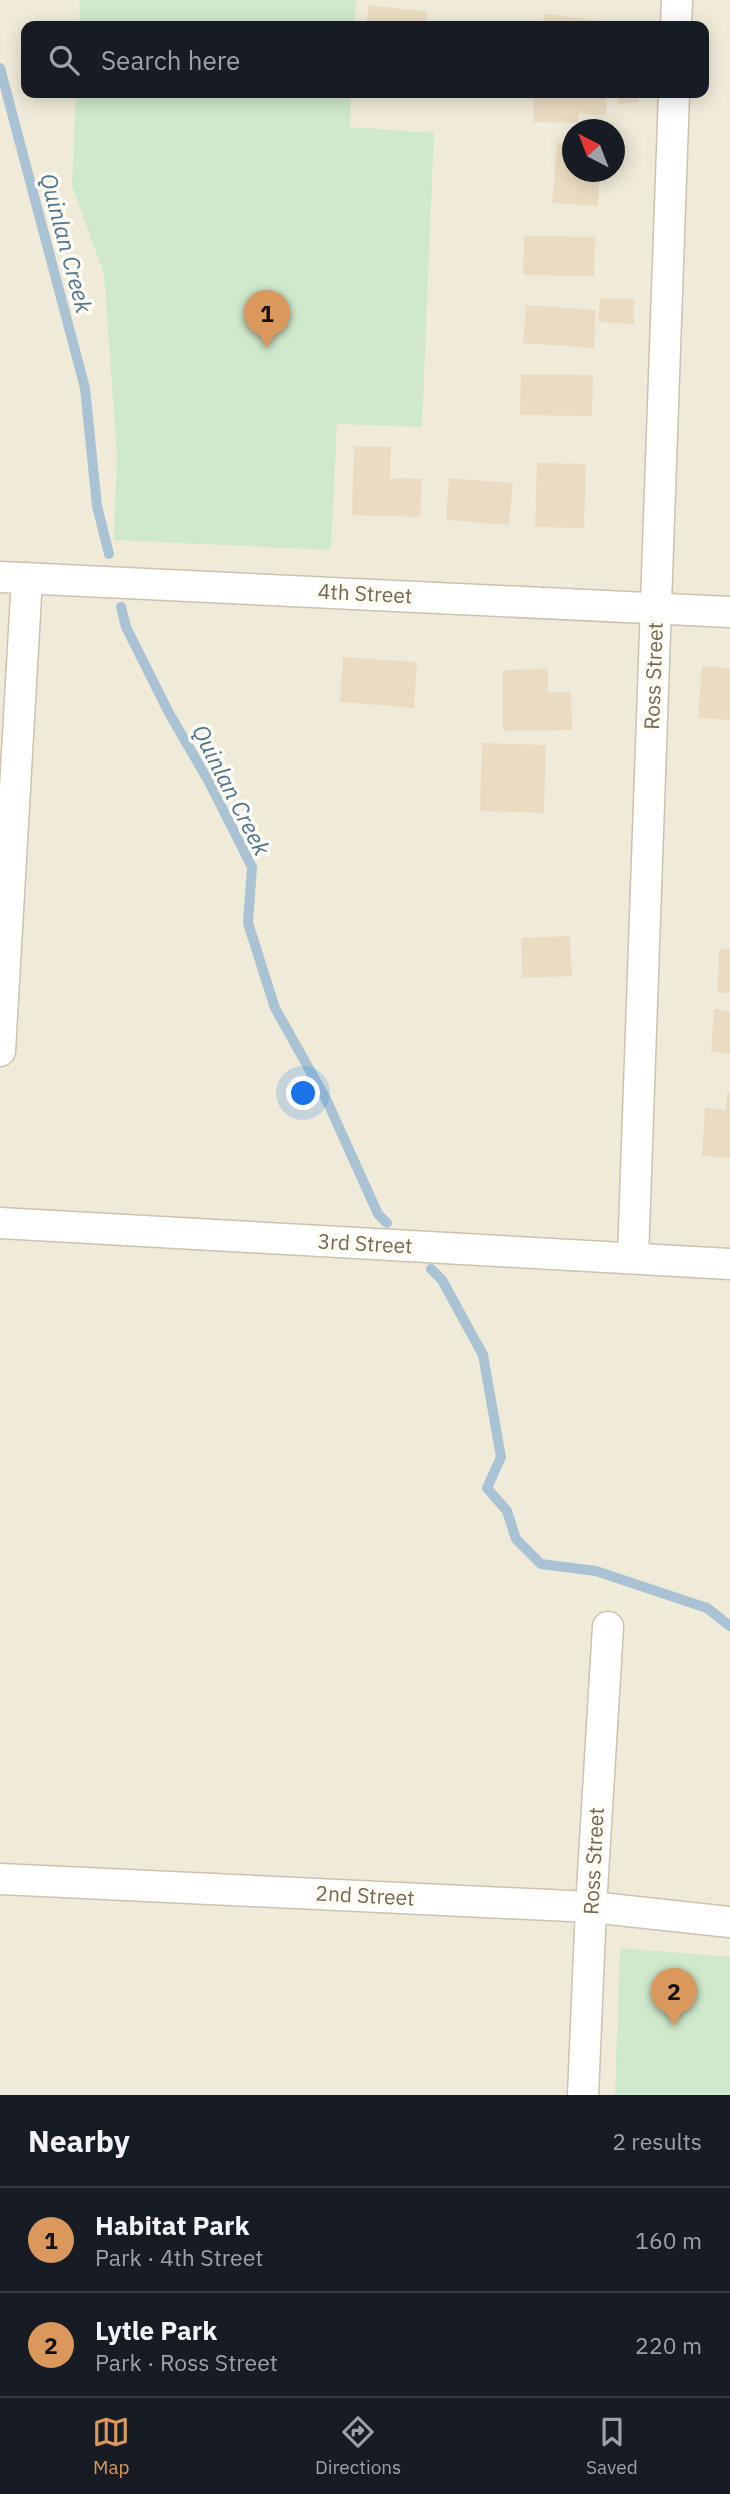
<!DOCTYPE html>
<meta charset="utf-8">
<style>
:root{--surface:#171b24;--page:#20242c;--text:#f1f3f6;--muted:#9ea1a6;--line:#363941;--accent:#da985d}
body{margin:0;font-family:"IBM Plex Sans",sans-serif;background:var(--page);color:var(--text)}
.compass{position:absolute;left:562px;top:119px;width:63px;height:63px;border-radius:50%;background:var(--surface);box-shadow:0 4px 18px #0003;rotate:318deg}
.you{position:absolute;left:304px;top:1094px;width:24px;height:24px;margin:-18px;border:5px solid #fff;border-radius:50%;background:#1a73e8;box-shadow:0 0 0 10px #1a73e833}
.badge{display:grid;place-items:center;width:46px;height:46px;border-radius:50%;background:var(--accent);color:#111;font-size:23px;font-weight:700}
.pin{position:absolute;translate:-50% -58px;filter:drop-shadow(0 2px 4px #0008)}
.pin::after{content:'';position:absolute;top:37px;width:24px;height:21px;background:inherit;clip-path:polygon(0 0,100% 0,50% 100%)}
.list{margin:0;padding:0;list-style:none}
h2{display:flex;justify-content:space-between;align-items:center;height:91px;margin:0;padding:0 28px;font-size:30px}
h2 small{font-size:23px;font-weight:400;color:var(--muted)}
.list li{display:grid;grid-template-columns:46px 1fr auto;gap:21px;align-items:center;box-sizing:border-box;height:105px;padding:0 28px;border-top:2px solid var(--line)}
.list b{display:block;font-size:26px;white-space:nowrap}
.list p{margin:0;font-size:23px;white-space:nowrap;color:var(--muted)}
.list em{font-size:23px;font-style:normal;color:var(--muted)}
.icon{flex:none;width:38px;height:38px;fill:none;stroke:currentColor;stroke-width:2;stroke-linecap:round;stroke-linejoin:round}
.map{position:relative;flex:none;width:730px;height:2095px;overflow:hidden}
.search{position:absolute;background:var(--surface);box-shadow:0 4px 18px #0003;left:21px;right:21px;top:21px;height:77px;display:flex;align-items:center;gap:18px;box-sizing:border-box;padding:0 24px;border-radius:14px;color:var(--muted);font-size:26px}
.sheet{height:301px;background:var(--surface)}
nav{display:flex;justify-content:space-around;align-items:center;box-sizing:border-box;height:98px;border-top:2px solid var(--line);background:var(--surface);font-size:19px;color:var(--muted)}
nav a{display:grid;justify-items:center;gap:4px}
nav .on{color:var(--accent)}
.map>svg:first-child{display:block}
</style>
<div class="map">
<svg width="730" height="2095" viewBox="0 0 730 2095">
<rect width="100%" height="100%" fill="#fbf9ed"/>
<path fill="#f0ebd9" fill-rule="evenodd" d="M0,0H730V2095H0ZM26,26H704V93H26ZM572,130H614V172H572Z"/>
<g fill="#d0e9cc">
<path d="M80,0H356L354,26H79Z"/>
<path d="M76,93H351L350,127L434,133L422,427L337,424L331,550L114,540L117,456L104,274L72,186Z"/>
<path d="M620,1948L730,1957V2095H615Z"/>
</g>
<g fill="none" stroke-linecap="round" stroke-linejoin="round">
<g stroke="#a9c3d5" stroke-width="10">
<path d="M0,68L85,388L97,506L109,554"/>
<path d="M121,607L126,627L169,713L208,780L252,867L248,923L275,1008L327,1101L378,1214L387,1223"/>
<path d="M431,1269L442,1280L483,1355L501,1457L487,1488L507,1511L516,1539L541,1564L596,1571L707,1608L730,1626"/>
</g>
</g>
<g fill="#eadcc2">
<path d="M369,5L427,12L425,26H366Z"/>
<path d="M544,14L612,22V26H543Z"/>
<path d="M534,93H607L606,115L578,114V123L533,122Z"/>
<path d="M617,93H639V102L618,104Z"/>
<path d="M557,143L572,144V172H600L598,206L552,203Z"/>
<path d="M524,236L595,237L594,276L523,275Z"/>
<path d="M600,298L634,299V324L598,322Z"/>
<path d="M526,305L596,310L594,348L523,343Z"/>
<path d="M521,374L593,375L592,416L520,415Z"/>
<path d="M354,446L391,447L390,478L422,479L420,517L352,515Z"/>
<path d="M537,463L586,464L584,528L535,527Z"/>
<path d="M449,478L513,483L509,525L446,520Z"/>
<path d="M343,657L417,662L414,708L340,702Z"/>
<path d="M702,666L730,668V720L698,718Z"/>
<path d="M548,669V692H571L572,730L503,731V670Z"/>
<path d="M482,743L546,745L544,813L480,811Z"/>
<path d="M570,936L572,976L522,978L521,938Z"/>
<path d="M719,949H730V993H717Z"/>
<path d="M714,1009L730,1011V1054L711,1052Z"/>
<path d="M727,1092H730V1158L702,1156L705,1108L726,1110Z"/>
</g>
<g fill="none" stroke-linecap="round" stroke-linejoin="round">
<defs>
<g id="street">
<path d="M676,26L677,0"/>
<path d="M0,577L730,612"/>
<path d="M0,1051L27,578"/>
<path d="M0,1223L730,1264"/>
<path d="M633,1258L674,93"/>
<path d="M0,1879L591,1907L730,1922"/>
<path d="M583,2095L591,1907L608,1627"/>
</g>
</defs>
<use href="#street" stroke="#cbc2b0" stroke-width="33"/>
<use href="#street" stroke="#fff" stroke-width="30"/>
</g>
<g text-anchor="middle" stroke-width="7" stroke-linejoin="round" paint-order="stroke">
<g font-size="21" fill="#766751" stroke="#fefcf4">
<text transform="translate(365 594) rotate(3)" y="7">4th Street</text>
<text transform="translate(654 676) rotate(-88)" y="7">Ross Street</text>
<text transform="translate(365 1244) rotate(3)" y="7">3rd Street</text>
<text transform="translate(594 1861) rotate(-87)" y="7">Ross Street</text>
<text transform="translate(365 1896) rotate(3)" y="7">2nd Street</text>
</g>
<g font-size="23" font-style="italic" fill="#4f748d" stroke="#fefcf4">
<text transform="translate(66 243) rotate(75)" y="8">Quinlan Creek</text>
<text transform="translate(231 790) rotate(63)" y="8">Quinlan Creek</text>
</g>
</g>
</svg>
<svg class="compass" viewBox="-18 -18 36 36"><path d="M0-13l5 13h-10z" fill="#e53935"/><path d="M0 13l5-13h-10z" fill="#9ea1a6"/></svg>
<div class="you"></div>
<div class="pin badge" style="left:267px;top:348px">1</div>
<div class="pin badge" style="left:674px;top:2026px">2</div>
<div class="search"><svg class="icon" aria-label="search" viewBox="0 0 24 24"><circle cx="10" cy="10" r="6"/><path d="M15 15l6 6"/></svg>Search here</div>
</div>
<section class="sheet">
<h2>Nearby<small>2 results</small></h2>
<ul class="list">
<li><span class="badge">1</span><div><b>Habitat Park</b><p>Park · 4th Street</p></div><em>160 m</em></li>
<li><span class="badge">2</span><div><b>Lytle Park</b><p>Park · Ross Street</p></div><em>220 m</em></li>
</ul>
</section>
<nav>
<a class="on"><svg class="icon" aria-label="map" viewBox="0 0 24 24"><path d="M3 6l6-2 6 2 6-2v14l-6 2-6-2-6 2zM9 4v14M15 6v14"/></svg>Map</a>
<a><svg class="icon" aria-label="directions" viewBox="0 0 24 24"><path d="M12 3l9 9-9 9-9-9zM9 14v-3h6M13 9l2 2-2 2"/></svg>Directions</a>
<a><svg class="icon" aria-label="saved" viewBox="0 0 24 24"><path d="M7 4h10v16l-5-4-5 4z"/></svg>Saved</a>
</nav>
